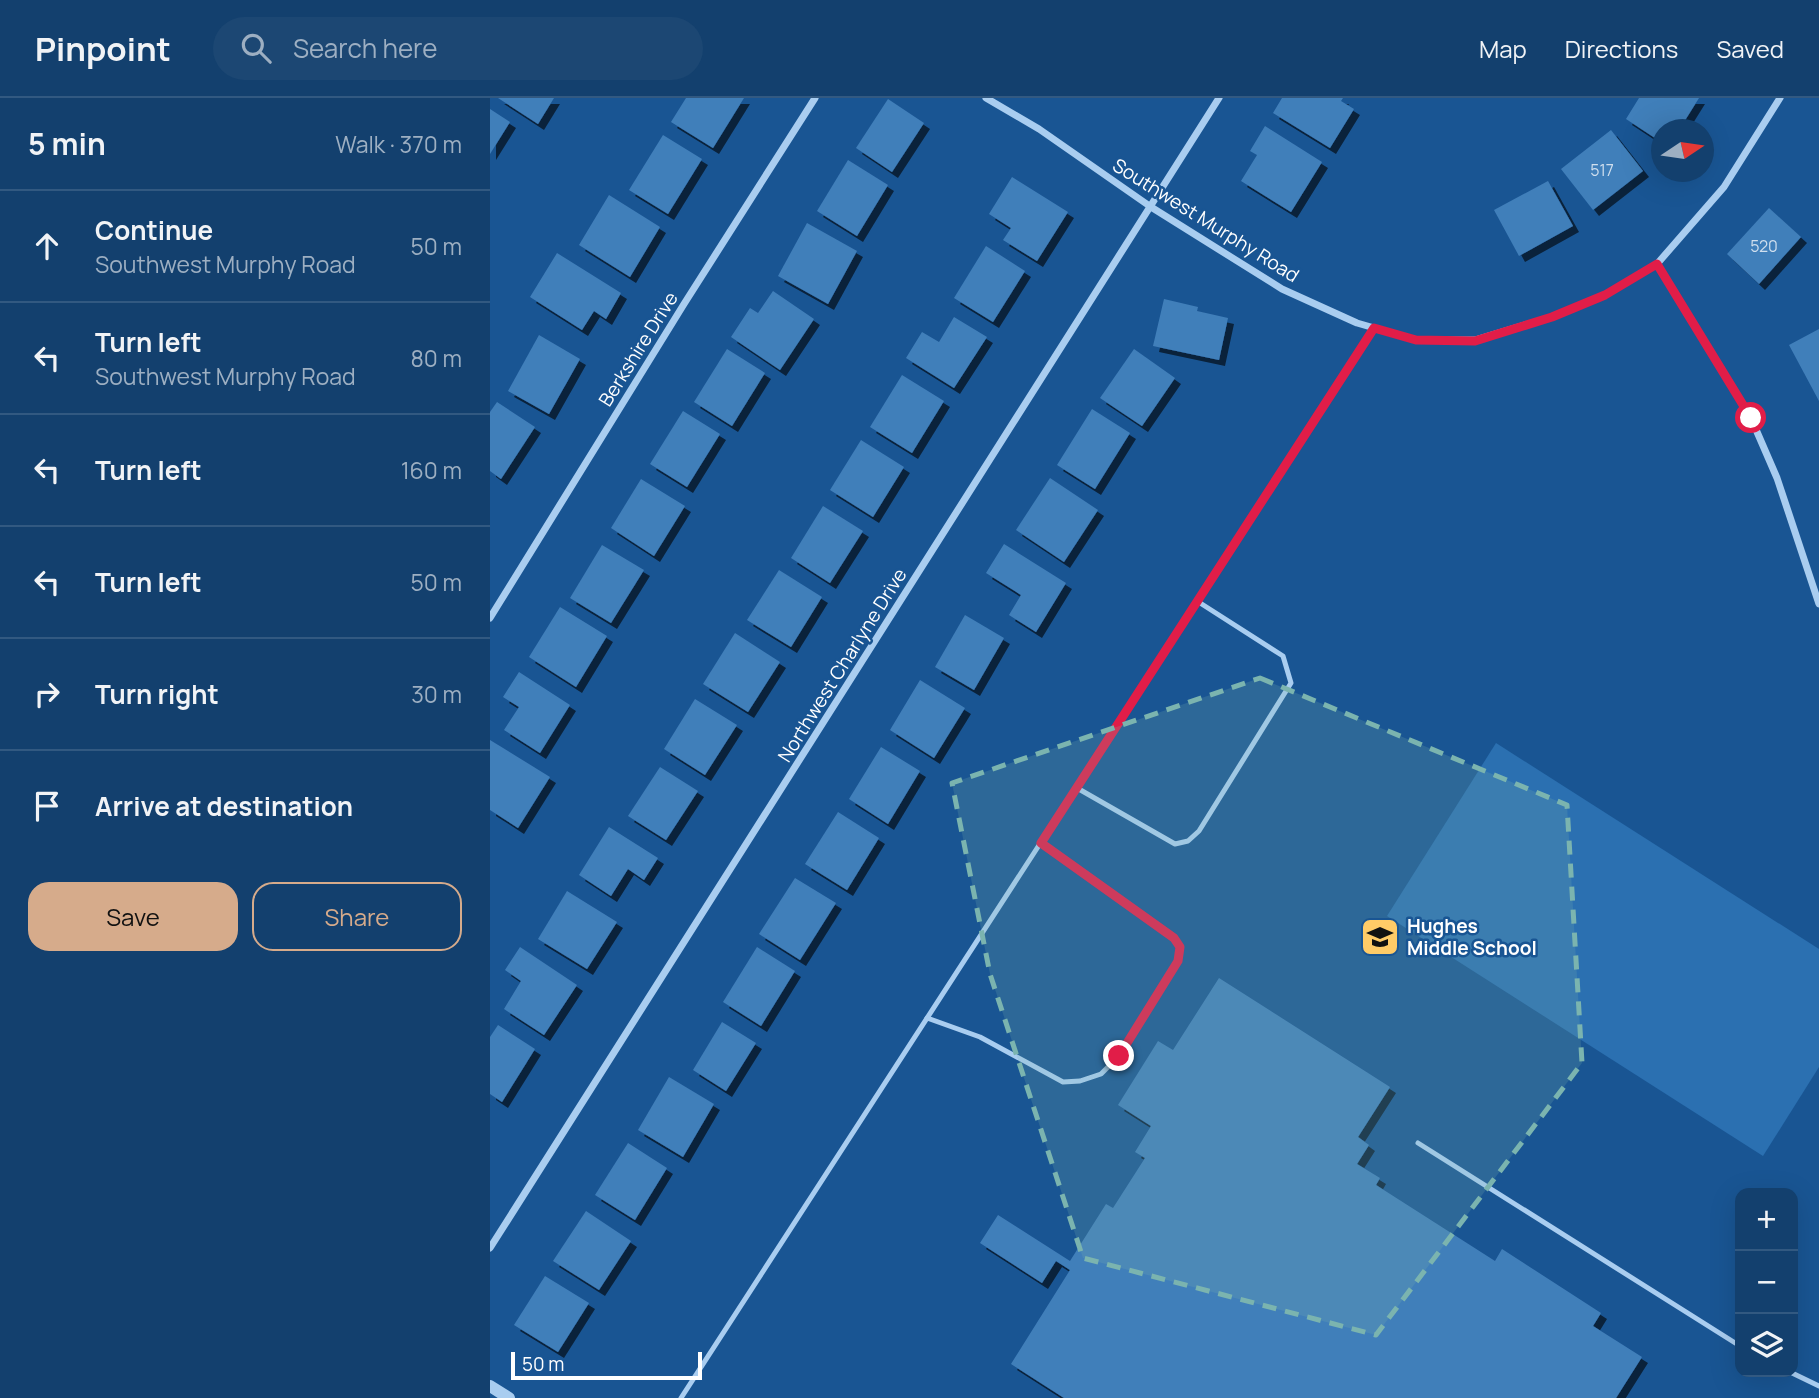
<!DOCTYPE html>
<meta charset="utf-8">
<style>
:root{--surface:#13406e;--page:#1c4773;--text:#f1f3f6;--muted:#9dafc2;--line:#325981;--accent:#d6ab8b}
body{margin:0;font-family:Manrope,sans-serif;background:var(--page);color:var(--text)}
.controls{position:absolute;right:21px;bottom:21px;display:grid;overflow:hidden;border-radius:14px;box-shadow:0 7px 28px #0002}
.controls button{width:63px;height:63px;display:grid;place-items:center;padding:0;border:0;border-bottom:2px solid var(--line);background:var(--surface);color:var(--text);font:35px sans-serif}
.compass{position:absolute;left:1161px;top:21px;width:63px;height:63px;border-radius:50%;background:var(--surface);box-shadow:0 7px 28px #0002;rotate:77deg}
.scale{position:absolute;left:21px;bottom:18px;width:191px;box-sizing:border-box;padding-left:7px;border:4px solid #fff;border-top:0;font-size:19px;line-height:24px;white-space:nowrap;color:#fff;-webkit-text-stroke:5px #195593;paint-order:stroke}
.stop{position:absolute;width:21px;height:21px;margin:-16px;border:5px solid #e11d48;border-radius:50%;background:#fff}
.stop.end{background:#e11d48;border-color:#fff;box-shadow:0 2px 7px #0008}
.list{margin:0;padding:0;list-style:none}
h2{display:flex;justify-content:space-between;align-items:center;height:91px;margin:0;padding:0 28px;font-size:30px}
h2 small{font-size:23px;font-weight:400;color:var(--muted)}
.list li{display:grid;grid-template-columns:46px 1fr auto;gap:21px;align-items:center;box-sizing:border-box;height:112px;padding:0 28px;border-top:2px solid var(--line)}
.list b{display:block;font-size:26px;white-space:nowrap}
.list p{margin:0;font-size:23px;white-space:nowrap;color:var(--muted)}
.list em{font-size:23px;font-style:normal;color:var(--muted)}
.actions{display:flex;gap:14px;padding:21px 28px}
.actions a{flex:1;padding:16px 0;border:2px solid var(--accent);border-radius:21px;text-align:center;font-size:24px;color:var(--accent)}
.actions .main{background:var(--accent);color:#111}
.icon{flex:none;width:38px;height:38px;fill:none;stroke:currentColor;stroke-width:2;stroke-linecap:round;stroke-linejoin:round}
.map{position:relative;flex:none;width:1329px;height:1300px;overflow:hidden}
header{display:flex;align-items:center;gap:42px;box-sizing:border-box;height:98px;padding:0 35px;background:var(--surface);border-bottom:2px solid var(--line)}
header strong{font-size:33px}
nav{display:flex;gap:38px;margin-inline-start:auto;font-size:24px}
.search{width:490px;height:63px;background:var(--page);display:flex;align-items:center;gap:18px;box-sizing:border-box;padding:0 24px;border-radius:38px;color:var(--muted);font-size:26px}
main{display:flex}
aside{flex:1;background:var(--surface)}
.map>svg:first-child{display:block}
</style>
<header>
<strong>Pinpoint</strong>
<div class="search"><svg class="icon" aria-label="search" viewBox="0 0 24 24"><circle cx="10" cy="10" r="6"/><path d="M15 15l6 6"/></svg>Search here</div>
<nav><a>Map</a><a>Directions</a><a>Saved</a></nav>
</header>
<main>
<aside>
<h2>5 min<small>Walk · 370 m</small></h2>
<ul class="list">
<li><svg class="icon" aria-label="ahead" viewBox="0 0 24 24"><path d="M12 20V5M6 11l6-6 6 6"/></svg><div><b>Continue</b><p>Southwest Murphy Road</p></div><em>50 m</em></li>
<li><svg class="icon" aria-label="left" viewBox="0 0 24 24"><path d="M17 20v-9H6M10 6l-5 5 5 5"/></svg><div><b>Turn left</b><p>Southwest Murphy Road</p></div><em>80 m</em></li>
<li><svg class="icon" aria-label="left" viewBox="0 0 24 24"><path d="M17 20v-9H6M10 6l-5 5 5 5"/></svg><div><b>Turn left</b></div><em>160 m</em></li>
<li><svg class="icon" aria-label="left" viewBox="0 0 24 24"><path d="M17 20v-9H6M10 6l-5 5 5 5"/></svg><div><b>Turn left</b></div><em>50 m</em></li>
<li><svg class="icon" aria-label="right" viewBox="0 0 24 24"><path d="M7 20v-9h11M14 6l5 5-5 5"/></svg><div><b>Turn right</b></div><em>30 m</em></li>
<li><svg class="icon" aria-label="arrive" viewBox="0 0 24 24"><path d="M6 21V4h12l-3 4 3 4H6"/></svg><div><b>Arrive at destination</b></div></li>
</ul>
<div class="actions"><a class="main">Save</a><a>Share</a></div>
</aside>
<div class="map">
<svg width="1329" height="1300" viewBox="0 0 1329 1300">
<defs>
<filter id="shadow"><feDropShadow dx="6" dy="6" stdDeviation="0" flood-color="#0009"/></filter>
</defs>
<rect width="100%" height="100%" fill="#195593"/>
<path fill="#2b70b1" d="M1006,645L1329,851V969L1273,1058L897,818Z"/>
<g fill="#417fba" filter="url(#shadow)">
<path d="M8,0H64L48,26Z"/>
<path d="M196,0H254L223,50L181,24Z"/>
<path d="M792,0H853L851,3L864,11L840,50L783,15Z"/>
<path d="M1149,0H1209L1189,32H1171V44L1136,21Z"/>
<path d="M398,1L434,25L402,74L366,50Z"/>
<path d="M0,11L20,24L0,56Z"/>
<path d="M775,28L832,64L801,114L751,83L767,57L760,53Z"/>
<path d="M1121,32L1153,73L1103,112L1071,71Z"/>
<path d="M173,37L212,61L178,116L139,92Z"/>
<path d="M358,62L398,87L367,138L327,113Z"/>
<path d="M522,79L578,114L547,163L513,142L521,130L499,116Z"/>
<path d="M1058,83L1083,128L1029,158L1004,112Z"/>
<path d="M119,97L170,129L140,179L89,147Z"/>
<path d="M1279,110L1311,139L1269,186L1237,156Z"/>
<path d="M317,125L367,153L338,206L288,178Z"/>
<path d="M496,148L535,173L503,224L464,200Z"/>
<path d="M67,155L131,195L116,221L104,213L92,232L40,199Z"/>
<path d="M283,193L324,221L290,272L241,239L260,210L268,215Z"/>
<path d="M674,201L708,209L707,213L738,220L729,262L663,248Z"/>
<path d="M464,219L497,239L464,290L416,260L432,234L449,244Z"/>
<path d="M1329,231V303L1299,247Z"/>
<path d="M49,237L90,261L59,316L18,293Z"/>
<path d="M237,251L275,275L242,328L204,304Z"/>
<path d="M644,251L685,280L652,328L610,300Z"/>
<path d="M412,277L454,303L422,355L380,329Z"/>
<path d="M7,304L45,329L11,381L0,373V314Z"/>
<path d="M602,311L640,335L605,391L567,367Z"/>
<path d="M193,313L230,336L197,389L160,366Z"/>
<path d="M371,342L414,369L383,419L340,392Z"/>
<path d="M560,380L608,412L574,464L526,432Z"/>
<path d="M151,381L195,408L164,458L121,430Z"/>
<path d="M333,408L373,433L340,485L301,460Z"/>
<path d="M514,446L576,485L546,534L519,517L531,497L496,475Z"/>
<path d="M112,447L154,472L121,525L80,500Z"/>
<path d="M289,472L332,499L301,549L257,522Z"/>
<path d="M70,509L117,538L86,589L39,559Z"/>
<path d="M475,517L514,540L484,592L445,569Z"/>
<path d="M245,535L290,564L258,614L213,586Z"/>
<path d="M29,574L80,607L50,655L14,632L29,609L13,599Z"/>
<path d="M430,582L475,610L444,660L400,632Z"/>
<path d="M205,601L247,627L215,677L174,651Z"/>
<path d="M0,642L60,679L28,730L0,712Z"/>
<path d="M391,649L430,673L398,726L359,701Z"/>
<path d="M170,669L208,693L176,742L138,718Z"/>
<path d="M348,714L389,740L357,792L315,766Z"/>
<path d="M119,729L168,760L154,782L138,771L121,798L89,777Z"/>
<path d="M305,780L346,805L310,862L269,836Z"/>
<path d="M77,793L127,824L97,871L48,841Z"/>
<path d="M30,849L87,887L54,937L14,911L31,883L15,872Z"/>
<path d="M267,849L305,873L271,928L233,904Z"/>
<path d="M729,880L900,989L868,1039L879,1047L867,1066L890,1080L886,1087L1005,1163L1012,1151L1111,1215L1103,1228L1152,1259L1126,1300H574L521,1266L580,1172L566,1163L552,1185L490,1145L508,1117L580,1163L616,1106L623,1110L655,1060L645,1054L661,1028L628,1007L668,943L683,952Z"/>
<path d="M232,924L266,945L236,993L203,972Z"/>
<path d="M8,927L45,951L12,1004L0,996V939Z"/>
<path d="M179,979L224,1006L193,1059L148,1032Z"/>
<path d="M138,1045L177,1070L145,1122L105,1097Z"/>
<path d="M96,1113L141,1143L109,1192L63,1163Z"/>
<path d="M55,1178L99,1205L68,1254L24,1227Z"/>
</g>
<g fill="none" stroke-linecap="round" stroke-linejoin="round">
<g stroke="#a9cdf0" stroke-width="5">
<path d="M587,690L685,746L698,743L709,733L801,585L793,558L707,503"/>
<path d="M437,920L490,939L573,984L590,983L611,976L629,958L688,863L690,849L684,840L551,745"/>
<path d="M928,1045L1250,1248"/>
<path d="M1300,1274L1329,1288"/>
<path d="M191,1300L884,230"/>
</g>
<g stroke="#a9cdf0" stroke-width="7">
<path d="M496,0L549,31L661,109L792,191L867,225L926,242H985L1062,219L1115,197L1167,166L1234,89L1290,0"/>
<path d="M1167,166L1261,320L1287,380L1329,506"/>
<path d="M0,520L194,206L325,0"/>
<path d="M0,1150L729,0"/>
</g>
<path stroke="#a9cdf0" stroke-width="12" d="M0,1288L19,1300"/>
</g>
<g fill="none" stroke-linecap="round" stroke-linejoin="round">
<path stroke="#e11d48" stroke-width="9" d="M629,958L688,863L690,849L684,840L551,745L884,230L926,242L985,243L1062,219L1115,197L1167,166L1261,320"/>
</g>
<path fill="#7bb4af" fill-opacity="0.2" stroke="#7bb4af" stroke-width="5" stroke-dasharray="14 9" stroke-linejoin="round" d="M770,580L1077,707L1092,965L886,1237L593,1160L500,876L462,685Z"/>
<defs>
<symbol id="school-square" viewBox="-11 -11 22 22"><rect x="-9" y="-9" width="18" height="18" rx="4" fill="#ffcb67" stroke="#195593"/><path d="M0-5L7-2L0 1L-7-2ZM-4 1L0 2.5L4 1V4Q0 6-4 4Z" fill="#111"/></symbol>
</defs>
<g fill-rule="evenodd">
<use href="#school-square" x="868" y="817" width="44" height="44"/>
</g>
<g text-anchor="middle" stroke-width="5" stroke-linejoin="round" paint-order="stroke">
<g font-size="16" fill="#d0dfee">
<text x="1112" y="78">517</text>
<text x="1274" y="154">520</text>
</g>
<g font-size="19" fill="#fff" stroke="#195593">
<text transform="translate(716 122) rotate(32)" y="7">Southwest Murphy Road</text>
<text transform="translate(148 251) rotate(-58)" y="7">Berkshire Drive</text>
<text transform="translate(352 567) rotate(-58)" y="7">Northwest Charlyne Drive</text>
</g>
<g font-size="19" font-weight="bold" fill="#fff" stroke="#195593" text-anchor="start">
<text x="917" y="835">Hughes<tspan x="917" dy="22">Middle School</tspan></text>
</g>
</g>
</svg>
<div class="controls">
<button>+</button>
<button>−</button>
<button><svg class="icon" aria-label="layers" viewBox="0 0 24 24"><path d="M12 4l9 5-9 5-9-5zM3 14l9 5 9-5"/></svg></button>
</div>
<svg class="compass" viewBox="-18 -18 36 36"><path d="M0-13l5 13h-10z" fill="#e53935"/><path d="M0 13l5-13h-10z" fill="#9dafc2"/></svg>
<div class="scale">50 m</div>
<div class="stop" style="left:1261px;top:320px"></div>
<div class="stop end" style="left:629px;top:958px"></div>
</div>
</main>
